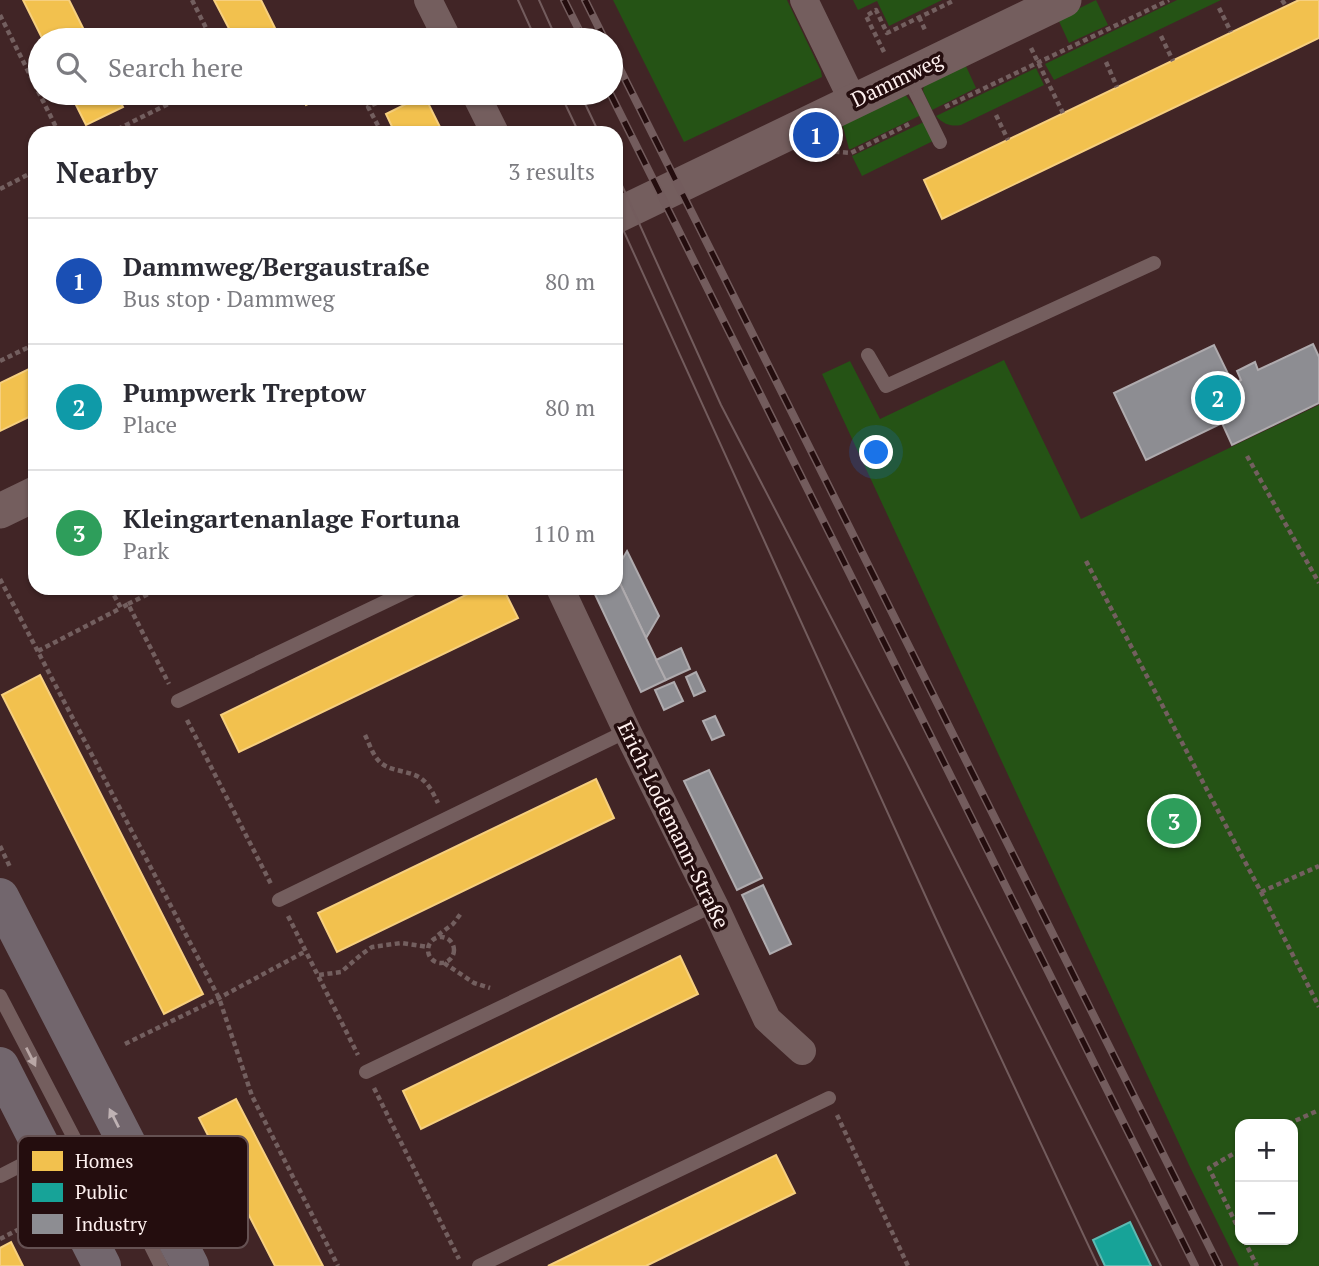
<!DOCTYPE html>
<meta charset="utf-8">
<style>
:root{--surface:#fff;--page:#f7f7f7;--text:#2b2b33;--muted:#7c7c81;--line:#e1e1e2;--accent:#6c6468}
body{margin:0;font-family:"PT Serif",serif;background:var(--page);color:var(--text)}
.controls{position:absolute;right:21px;bottom:21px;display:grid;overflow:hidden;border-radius:14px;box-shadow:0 2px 5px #0004}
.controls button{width:63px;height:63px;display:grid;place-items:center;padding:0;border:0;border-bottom:2px solid var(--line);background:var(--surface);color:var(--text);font:35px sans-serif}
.you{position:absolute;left:877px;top:453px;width:24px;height:24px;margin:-18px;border:5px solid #fff;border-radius:50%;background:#1a73e8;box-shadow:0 0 0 10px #1a73e833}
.badge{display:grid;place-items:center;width:46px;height:46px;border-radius:50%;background:var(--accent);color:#fff;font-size:23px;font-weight:700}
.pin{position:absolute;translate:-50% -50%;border:4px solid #fff;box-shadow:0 2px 7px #0006}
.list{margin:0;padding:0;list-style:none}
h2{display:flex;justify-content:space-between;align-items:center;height:91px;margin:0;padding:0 28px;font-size:30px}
h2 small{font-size:23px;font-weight:400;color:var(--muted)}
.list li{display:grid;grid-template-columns:46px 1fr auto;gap:21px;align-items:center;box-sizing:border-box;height:126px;padding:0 28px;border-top:2px solid var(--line)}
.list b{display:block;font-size:26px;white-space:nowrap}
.list p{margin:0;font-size:23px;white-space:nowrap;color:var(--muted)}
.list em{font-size:23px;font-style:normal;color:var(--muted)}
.icon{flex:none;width:38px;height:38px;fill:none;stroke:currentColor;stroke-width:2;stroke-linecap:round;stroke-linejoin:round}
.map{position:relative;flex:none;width:1319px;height:1266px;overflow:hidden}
.search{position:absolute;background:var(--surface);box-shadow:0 2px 5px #0004;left:28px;top:28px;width:595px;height:77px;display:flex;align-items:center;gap:18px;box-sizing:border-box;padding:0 24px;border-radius:38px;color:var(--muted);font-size:26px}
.panel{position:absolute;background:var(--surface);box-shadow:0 2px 5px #0004;left:28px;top:126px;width:595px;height:469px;border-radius:21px}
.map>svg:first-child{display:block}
</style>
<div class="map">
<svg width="1319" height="1266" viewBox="0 0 1319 1266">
<rect width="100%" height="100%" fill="#412526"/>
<g fill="#255315" fill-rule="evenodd">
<path d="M613,0H787L821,71L822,77L684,142Z"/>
<path d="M853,0H942L889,26L877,1L858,10Z"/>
<path d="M1096,0L1108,25L1069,43L1058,19Z"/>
<path d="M1177,0H1221L1054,80L1045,64Z"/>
<path d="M965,64L976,88L932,110L923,91L924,84Z"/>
<path d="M1036,68L1044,85L961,125C951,127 943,124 936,116Z"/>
<path d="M904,93L921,115L851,149H849L842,123Z"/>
<path d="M924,122L933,141L862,176L852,156Z"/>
<path d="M1004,360L1081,519L1319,405V1266H1239L1189,1165L822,374L850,361L880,419ZM1240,1124H1293V1240H1240Z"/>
</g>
<g fill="#f2c14e" stroke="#f6cf7e" stroke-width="2">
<path d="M23,0H69L89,40H43Z"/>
<path d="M214,0H261L275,28L250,40H235Z"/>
<path d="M1299,0H1319V38L942,219L924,180Z"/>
<path d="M70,93H116L123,107L86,125Z"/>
<path d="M300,93H331L306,105Z"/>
<path d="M424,95L443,133H395L386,114Z"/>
<path d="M35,366V414L0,431V383Z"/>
<path d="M480,588H503L518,618L239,752L221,715Z"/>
<path d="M40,675L203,994L164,1014L2,695Z"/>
<path d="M596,779L614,818L337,952L318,913Z"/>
<path d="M680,956L698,994L421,1129L403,1091Z"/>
<path d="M236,1099L323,1266H275L199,1118Z"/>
<path d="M776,1155L795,1193L646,1266H548Z"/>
<path d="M11,1242L23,1266H0V1248Z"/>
</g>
<path fill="#17a398" stroke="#5cbab2" stroke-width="2" d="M1130,1222L1151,1266H1105L1093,1240Z"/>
<g fill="#8d8d92" stroke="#afabae" stroke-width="2">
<path d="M1313,344L1319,357V403L1232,445L1222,423L1146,460L1114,393L1214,345L1233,384L1241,380L1237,371L1255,362L1258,370Z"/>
<path d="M627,551L659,616L646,638L616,575V570Z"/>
<path d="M616,575L666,680L641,692L592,588H616Z"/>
<path d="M681,648L690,669L666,680L656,660Z"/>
<path d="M696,672L705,691L694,696L686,677Z"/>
<path d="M674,682L683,701L664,710L655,690Z"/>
<path d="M715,716L724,735L712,740L703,721Z"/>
<path d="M709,770L762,878L737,890L684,781Z"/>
<path d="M763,885L791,944L770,954L742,895Z"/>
</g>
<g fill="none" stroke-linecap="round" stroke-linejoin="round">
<g stroke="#735f5f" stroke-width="4.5" stroke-dasharray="5 3.5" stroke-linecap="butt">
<path d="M192,0L212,40"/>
<path d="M1282,0L1286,6"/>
<path d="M1219,8L1231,32"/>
<path d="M0,15L59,133"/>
<path d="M919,17L926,32"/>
<path d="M1161,36L1173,61"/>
<path d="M260,40L283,29"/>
<path d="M1031,48L1063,113"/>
<path d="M884,52L866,16L876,10L887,33L955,0"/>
<path d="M1106,62L1117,87"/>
<path d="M945,107L1169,0"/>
<path d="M996,115L1008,140"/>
<path d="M110,133L190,93"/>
<path d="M382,133L368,107L397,93"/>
<path d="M826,151L851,153L909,124"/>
<path d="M0,189L35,171"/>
<path d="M0,361L35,344"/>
<path d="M1247,456L1319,583"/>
<path d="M1086,561L1261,892L1319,1007"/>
<path d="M0,579L219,998L252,1096L338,1266"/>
<path d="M110,588L121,608L128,604L169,684"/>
<path d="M128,604L160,588"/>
<path d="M38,651L121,608"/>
<path d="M187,720L271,884"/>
<path d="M365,735C369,743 372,753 378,760C389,773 410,769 423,780C430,786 434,795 438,803"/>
<path d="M0,846L10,867"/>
<path d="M1261,892L1319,866"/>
<path d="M288,916L358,1055"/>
<path d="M438,935L453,924L462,912"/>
<circle cx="441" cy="950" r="13"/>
<path d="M444,963L474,983L490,988"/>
<path d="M319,975L341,972L362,954L372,947L401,943L428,947"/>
<path d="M125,1044L219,998L306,951"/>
<path d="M374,1088L459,1259"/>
<path d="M837,1115L908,1266"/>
<path d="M1288,1124L1319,1110"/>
<path d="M1240,1150L1209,1168L1240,1232"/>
<path d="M0,1239L35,1221"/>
<path d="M1244,1240L1257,1266"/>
</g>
<g stroke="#745e5e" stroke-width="14">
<path d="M907,75L940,142"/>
<path d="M868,355L886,386L1154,263"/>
<path d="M178,701L414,588"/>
<path d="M279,900L627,731"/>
<path d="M0,996L84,1157L74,1194"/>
<path d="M366,1072L714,905"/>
<path d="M0,1176L43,1154"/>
<path d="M139,1186L135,1214L161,1266"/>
<path d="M479,1266L829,1098"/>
</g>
<g stroke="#745e5e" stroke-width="28">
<path d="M428,0L448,40"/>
<path d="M804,0L853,101"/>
<path d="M475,93L495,133"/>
<path d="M560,588L627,731L714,905L767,1019L802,1051"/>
</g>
<g stroke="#745e5e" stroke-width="35">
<path d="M616,216L1064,0"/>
<path d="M0,511L35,494"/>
</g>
<g stroke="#72666d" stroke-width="38">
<path d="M0,897L190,1266"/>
<path d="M0,1066L102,1266"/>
</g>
<g stroke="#735c5d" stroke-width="2">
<path d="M518,0L536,40"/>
<path d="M539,0L557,40"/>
<path d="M560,93L579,133"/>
<path d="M580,93L599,133"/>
<path d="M616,172L721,405L907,764L1161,1266"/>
<path d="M616,214L935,917L1098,1266"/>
</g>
<defs>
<g id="rail">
<path d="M564,0L584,40"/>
<path d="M585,0L605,40"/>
<path d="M611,51L1219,1266"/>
<path d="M610,93L1195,1266"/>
</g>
</defs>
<use href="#rail" stroke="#735c5d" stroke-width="8"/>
<use href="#rail" stroke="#240d0e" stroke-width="5" stroke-dasharray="16" stroke-linecap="butt"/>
</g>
<defs><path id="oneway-solid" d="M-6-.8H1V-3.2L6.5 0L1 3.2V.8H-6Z" transform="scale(1.75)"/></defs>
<use fill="#b9a7a6" href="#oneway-solid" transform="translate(31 1057) rotate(63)"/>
<use fill="#bfb2b4" href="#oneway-solid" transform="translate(114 1118) rotate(-117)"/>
<g text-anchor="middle" stroke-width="7" stroke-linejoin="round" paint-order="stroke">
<g font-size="21" fill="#fef0ef" stroke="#240d0e">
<text transform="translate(897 80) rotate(-26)" y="7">Dammweg</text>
<text transform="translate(673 825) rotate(64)" y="7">Erich-Lodemann-Straße</text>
</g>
</g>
<rect x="18" y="1136" width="230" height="112" rx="10" fill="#240d0e" stroke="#655152" stroke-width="2"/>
<rect x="32" y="1151" width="31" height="20" fill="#f2c14e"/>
<rect x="32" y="1183" width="31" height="19" fill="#17a398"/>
<rect x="32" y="1214" width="31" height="20" fill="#8d8d92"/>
<g font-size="19" fill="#fef0ef">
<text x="75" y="1168">Homes</text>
<text x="75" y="1199">Public</text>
<text x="75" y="1231">Industry</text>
</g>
</svg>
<div class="controls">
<button>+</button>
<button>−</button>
</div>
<div class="you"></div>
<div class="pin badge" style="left:816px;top:135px;background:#1a4fb4">1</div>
<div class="pin badge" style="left:1218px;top:398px;background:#0f9aa8">2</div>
<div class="pin badge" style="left:1174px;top:821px;background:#2e9e5b">3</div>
<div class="search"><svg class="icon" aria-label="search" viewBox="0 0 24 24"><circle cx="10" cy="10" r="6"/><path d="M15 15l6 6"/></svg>Search here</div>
<section class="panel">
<h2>Nearby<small>3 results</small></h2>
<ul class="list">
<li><span class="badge" style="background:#1a4fb4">1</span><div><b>Dammweg/Bergaustraße</b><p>Bus stop · Dammweg</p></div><em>80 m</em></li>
<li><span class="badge" style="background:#0f9aa8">2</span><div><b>Pumpwerk Treptow</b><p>Place</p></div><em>80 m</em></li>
<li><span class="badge" style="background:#2e9e5b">3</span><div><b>Kleingartenanlage Fortuna</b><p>Park</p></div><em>110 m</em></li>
</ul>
</section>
</div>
